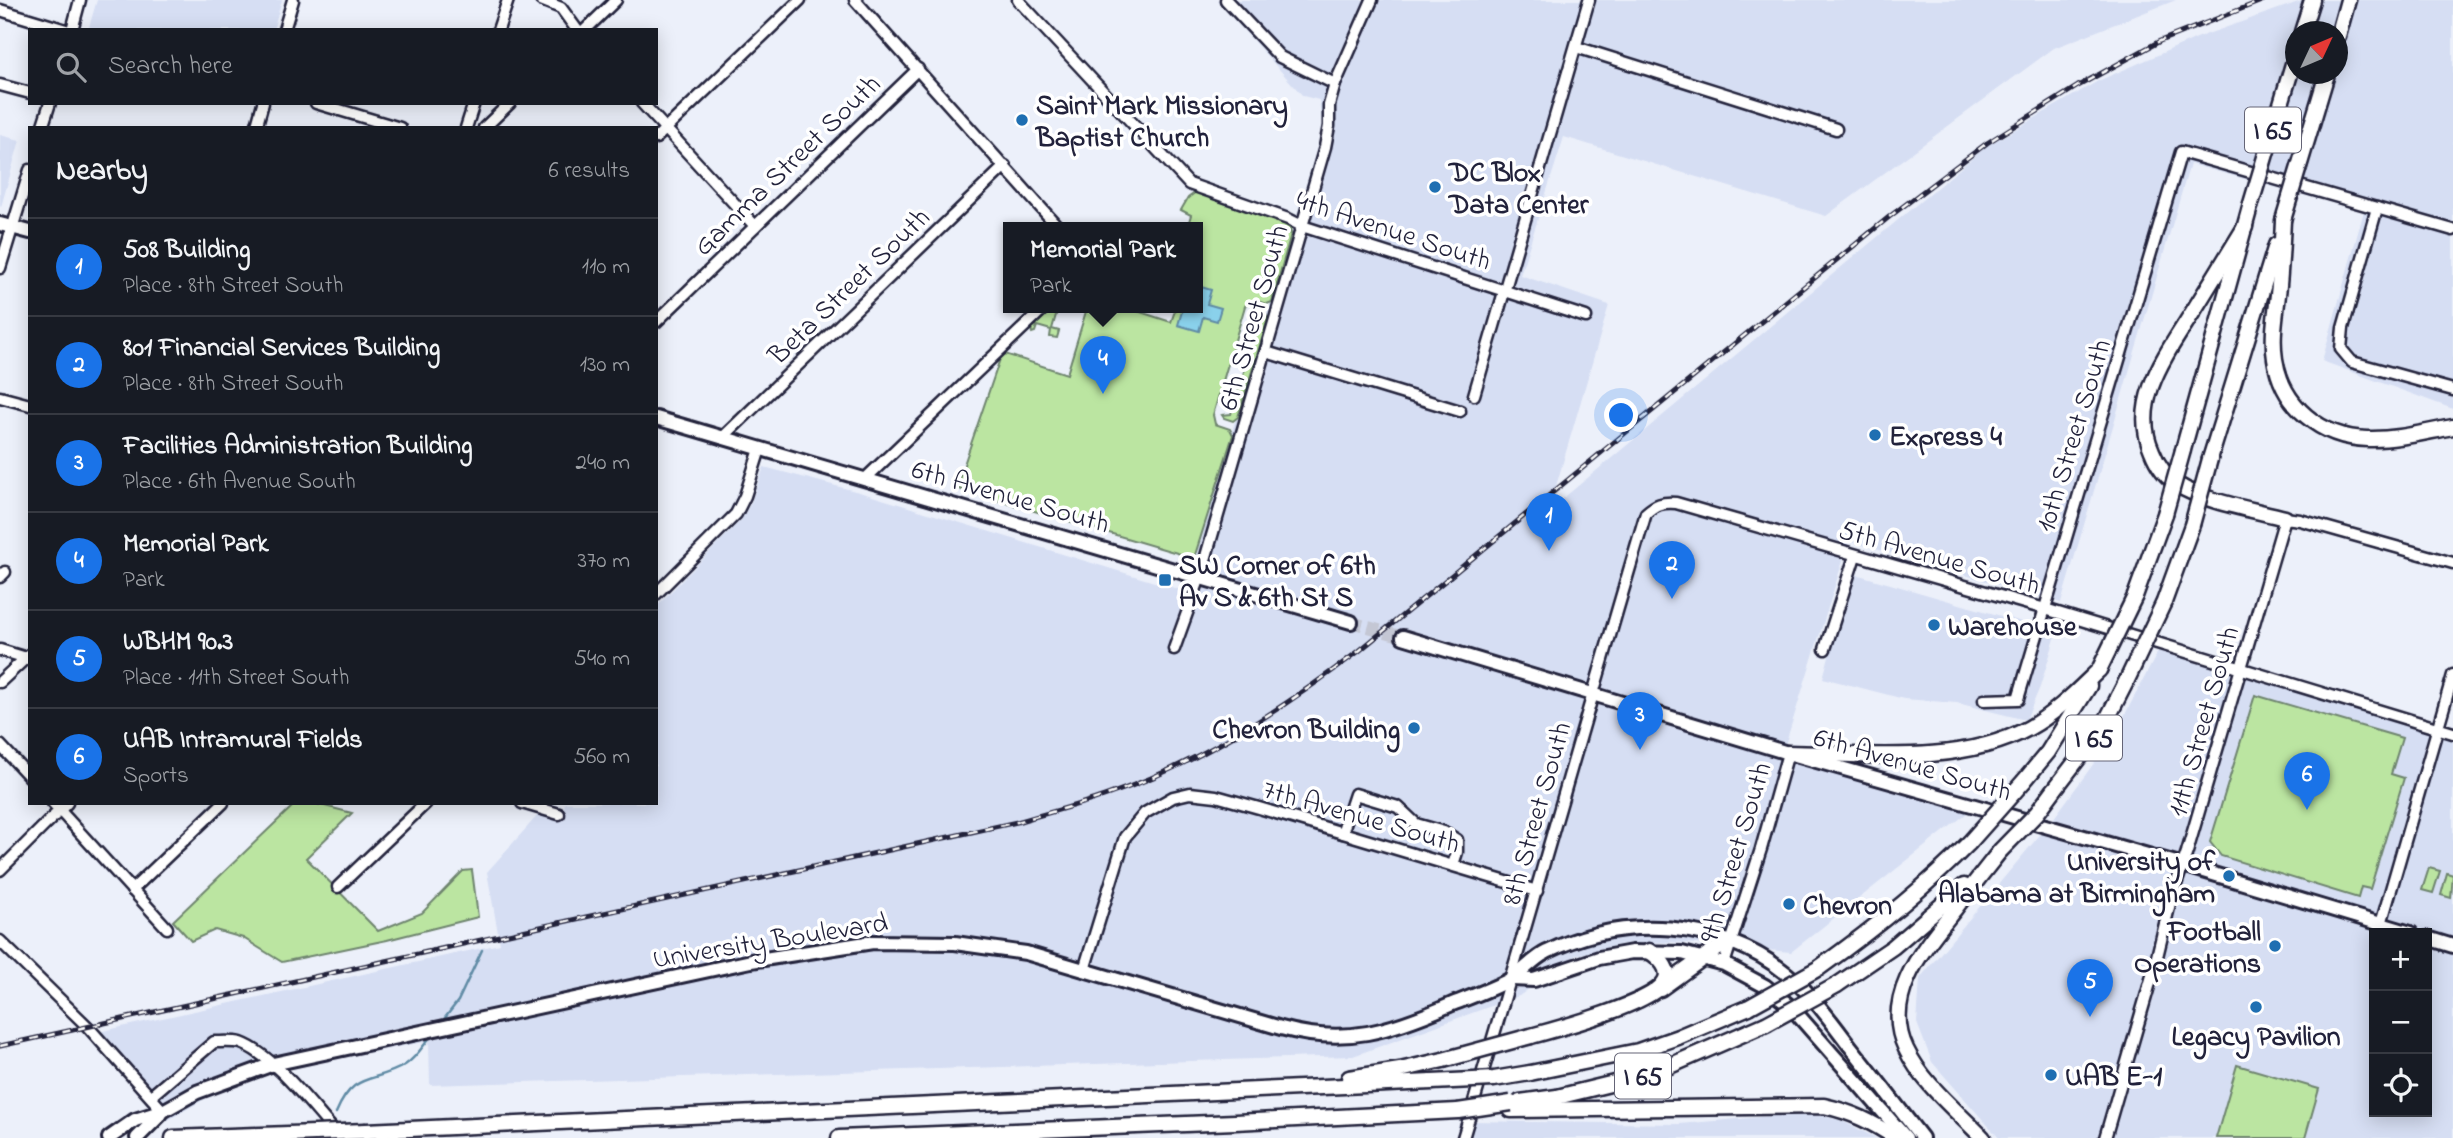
<!DOCTYPE html>
<meta charset="utf-8">
<style>
:root{--surface:#171b24;--page:#242831;--text:#f1f3f6;--muted:#9ea1a6;--line:#363941;--accent:#1a73e8}
body{margin:0;font-family:"Indie Flower",sans-serif;background:var(--page);color:var(--text)}
.controls{position:absolute;right:21px;bottom:21px;display:grid;overflow:hidden;border-radius:0px;box-shadow:0 4px 18px #0003}
.controls button{width:63px;height:63px;display:grid;place-items:center;padding:0;border:0;border-bottom:2px solid var(--line);background:var(--surface);color:var(--text);font:35px sans-serif}
.compass{position:absolute;left:2285px;top:21px;width:63px;height:63px;border-radius:50%;background:var(--surface);box-shadow:0 4px 18px #0003;rotate:46deg}
.you{position:absolute;left:1622px;top:416px;width:24px;height:24px;margin:-18px;border:5px solid #fff;border-radius:50%;background:#1a73e8;box-shadow:0 0 0 10px #1a73e833}
.badge{display:grid;place-items:center;width:46px;height:46px;border-radius:50%;background:var(--accent);color:#fff;font-size:23px;font-weight:700}
.pin{position:absolute;translate:-50% -58px;filter:drop-shadow(0 2px 4px #0008)}
.pin::after{content:'';position:absolute;top:37px;width:24px;height:21px;background:inherit;clip-path:polygon(0 0,100% 0,50% 100%)}
.popup{position:absolute;left:1003px;top:222px;width:200px;height:91px;box-sizing:border-box;display:grid;place-content:center;border-radius:0px;background:var(--surface);filter:drop-shadow(0 2px 5px #0005);font-size:23px;white-space:nowrap;color:var(--muted)}
.popup b{font-size:26px;color:var(--text)}
.popup::after{content:'';position:absolute;left:50%;top:100%;margin-left:-14px;border:14px solid transparent;border-top-color:var(--surface)}
.list{margin:0;padding:0;list-style:none}
h2{display:flex;justify-content:space-between;align-items:center;height:91px;margin:0;padding:0 28px;font-size:30px}
h2 small{font-size:23px;font-weight:400;color:var(--muted)}
.list li{display:grid;grid-template-columns:46px 1fr auto;gap:21px;align-items:center;box-sizing:border-box;height:98px;padding:0 28px;border-top:2px solid var(--line)}
.list b{display:block;font-size:26px;white-space:nowrap}
.list p{margin:0;font-size:23px;white-space:nowrap;color:var(--muted)}
.list em{font-size:23px;font-style:normal;color:var(--muted)}
.icon{flex:none;width:38px;height:38px;fill:none;stroke:currentColor;stroke-width:2;stroke-linecap:round;stroke-linejoin:round}
.map{position:relative;flex:none;width:2453px;height:1138px;overflow:hidden}
.search{position:absolute;background:var(--surface);box-shadow:0 4px 18px #0003;left:28px;top:28px;width:630px;height:77px;display:flex;align-items:center;gap:18px;box-sizing:border-box;padding:0 24px;border-radius:0px;color:var(--muted);font-size:26px}
.panel{position:absolute;background:var(--surface);box-shadow:0 4px 18px #0003;left:28px;top:126px;width:630px;height:679px;border-radius:0px}
.map>svg:first-child{display:block}
</style>
<div class="map">
<svg width="2453" height="1138" viewBox="0 0 2453 1138">
<rect width="100%" height="100%" fill="#ecf0fa"/>
<filter id="ink" filterUnits="userSpaceOnUse"><feTurbulence type="fractalNoise" baseFrequency=".0143" numOctaves="2"/><feDisplacementMap in="SourceGraphic" scale="14" xChannelSelector="R" yChannelSelector="G"/><feConvolveMatrix kernelMatrix="1 2 1 2 8 2 1 2 1" color-interpolation-filters="sRGB"/></filter>
<g filter="url(#ink)">
<g fill="#d6def3" fill-rule="evenodd">
<path d="M97,0H282L273,30H99L89,27Z"/>
<path d="M1217,0H2176L2054,48L1826,216L1564,137L1520,275L1609,305L1549,510L1987,146L2098,81L2199,37L2304,0H2453V409L2322,361L2364,211L2190,164L2061,603L1849,541L1781,758L1971,810L1791,952L1672,942L1623,944L1576,955L1519,996L1353,1056L430,1085L429,1041L287,1068L208,1097L168,1120L85,1035L500,944L487,872L538,815L560,821L565,803H656V607L741,520L751,503L764,467L859,492L1184,591L1323,129L1319,100L1303,96ZM2296,32H2338V74H2296Z"/>
<path d="M0,135L20,140L1,207L0,206Z"/>
<path d="M1852,573L2057,632L2040,687L2026,720L1957,703L1904,699L1823,678Z"/>
<path d="M2159,650L2453,735V1138H1999L1932,1062L1917,1023L1920,978L2054,818L2113,737ZM2374,933H2427V1112H2374Z"/>
<path d="M1796,1114L1819,1115L1840,1120L1876,1138H1463L1469,1121L1679,1124Z"/>
</g>
<g fill="#bbe5a1" stroke="#6e846e" stroke-width="2">
<path d="M1196,192L1283,223L1290,228L1291,234L1272,302L1267,304L1253,300L1245,306L1213,415L1215,424L1230,429L1233,435L1194,558L956,488L1002,353L1067,374L1087,308H1128L1171,322L1176,308H1198V228H1187L1191,215L1181,210L1188,198Z"/>
<path d="M1053,308H1058L1052,329L1059,331L1057,338L1050,337L1051,330L1037,326L1035,332L1032,333L1031,328Z"/>
<path d="M1257,310L1265,313L1268,319L1238,417L1233,421L1224,418L1222,415L1231,414L1260,319L1253,315V311Z"/>
<path d="M2255,695L2402,738L2391,774L2404,778L2370,889L2361,887L2358,898L2221,856L2210,842Z"/>
<path d="M296,803H313L352,813L306,858L378,931L422,913L463,871L472,870L478,917L387,940L282,962L243,938L215,930L191,941L173,921Z"/>
<path d="M2429,868L2440,871L2433,893L2422,890Z"/>
<path d="M2447,873L2453,875L2451,898L2441,895Z"/>
<path d="M2237,1065L2319,1089L2305,1138H2216Z"/>
</g>
<path fill="#8ad1eb" stroke="#608ba5" stroke-width="2" d="M1198,286L1211,290L1207,304L1221,308L1217,321L1203,317L1199,331L1178,325L1183,308H1198Z"/>
<g fill="none" stroke-linecap="round" stroke-linejoin="round">
<g stroke="#608ba5" stroke-width="2.5">
<path d="M441,1023L458,1001L482,950"/>
<path d="M336,1113C354,1070 373,1084 405,1065C416,1058 423,1046 431,1036"/>
</g>
<path stroke="#c4c7d4" stroke-width="12" stroke-dasharray="12 6" stroke-linecap="butt" d="M1351,622L1403,637"/>
<defs>
<g id="minor">
<path d="M541,0L561,8L577,30"/>
<path d="M855,0L1059,228"/>
<path d="M1018,0L1189,184L1288,219L1302,226L1586,317"/>
<path d="M1226,0L1280,57L1335,84"/>
<path d="M0,10L66,30"/>
<path d="M72,30L80,0"/>
<path d="M284,30L293,0"/>
<path d="M498,30L508,0"/>
<path d="M585,30L616,0"/>
<path d="M1576,47L1836,129"/>
<path d="M0,85L30,93"/>
<path d="M316,103L400,128"/>
<path d="M642,103L755,226"/>
<path d="M42,128L50,103"/>
<path d="M256,128L263,103"/>
<path d="M466,128L474,103"/>
<path d="M484,128L510,103"/>
<path d="M656,138L800,0"/>
<path d="M2377,208L2343,328L2341,349L2352,362L2453,390"/>
<path d="M0,268L30,170"/>
<path d="M656,322L918,69"/>
<path d="M1266,352L1460,411"/>
<path d="M1474,395L1589,0"/>
<path d="M0,397L30,405"/>
<path d="M722,438L1005,166"/>
<path d="M866,478L1044,308"/>
<path d="M0,577L5,572"/>
<path d="M656,594L736,514L745,496L760,449"/>
<path d="M1174,649L1200,577L1325,147L1329,126V105L1335,84L1372,0"/>
<path d="M1825,649L1855,556"/>
<path d="M0,650L30,659"/>
<path d="M0,682L30,654"/>
<path d="M1984,700L2018,699L2181,152L2453,230"/>
<path d="M0,745L30,777"/>
<path d="M53,803L167,928"/>
<path d="M522,803L559,814"/>
<path d="M1342,833L1355,794L1398,807L1416,824L1444,832L1457,840V852L1453,865"/>
<path d="M0,870L67,803"/>
<path d="M338,887L426,803"/>
<path d="M132,890L223,803"/>
<path d="M2381,924L2453,675"/>
<path d="M0,941L88,1027L163,1111"/>
<path d="M1724,964L1761,849L1788,753"/>
<path d="M1084,970L1125,837L1145,813L1173,797L1190,793L1216,796L1259,808L1537,891"/>
<path d="M151,1096L214,1042C222,1042 233,1041 241,1043C274,1055 313,1108 338,1135"/>
<path d="M1463,1138C1526,930 1584,721 1646,513C1656,504 1662,502 1676,503L2045,609L2453,733"/>
<path d="M2105,1138L2154,969L2171,899L2187,852L2285,518L2300,520L2453,563"/>
</g>
<g id="major">
<path d="M0,224L30,232"/>
<path d="M656,418L1351,622"/>
<path d="M1403,637L1788,753L2183,865L2411,933"/>
<path d="M2427,938L2453,946"/>
<path d="M1512,979L1534,980L1599,958L1632,952L1682,953L1724,964L1765,986L1791,1007L1906,1138"/>
<path d="M109,1138L135,1120L163,1111L197,1092L273,1064L751,961L873,942L955,943L1026,953L1281,1028C1346,1046 1390,1031 1450,1005C1470,997 1490,990 1509,980C1523,973 1532,959 1547,952C1623,914 1720,920 1787,974C1812,994 1831,1021 1850,1046C1874,1076 1898,1107 1922,1138"/>
<path d="M137,1138L161,1114"/>
</g>
<g id="highway">
<path d="M2302,32L2312,0"/>
<path d="M2338,36L2348,0"/>
<path d="M2283,220C2282,242 2281,263 2279,285C2277,309 2271,334 2275,359C2282,406 2321,438 2368,439C2396,440 2425,432 2453,427"/>
<path d="M2245,227C2228,255 2211,282 2194,310C2169,351 2129,400 2152,451C2157,464 2166,477 2178,485C2202,501 2255,510 2285,518"/>
<path d="M2183,450L2250,207"/>
<path d="M2210,459L2276,245"/>
<path d="M2135,596L2165,514"/>
<path d="M2164,602L2192,525"/>
<path d="M1788,753C1863,754 1961,766 2029,728C2056,713 2077,691 2099,670"/>
<path d="M2024,781L2048,752L2089,686"/>
<path d="M2054,790L2104,725L2127,680"/>
<path d="M1819,968C1872,930 1923,890 1969,843"/>
<path d="M1837,985L1893,947L1964,886"/>
<path d="M1660,989L1714,950L1732,943"/>
<path d="M1531,1036C1557,1029 1654,1003 1665,981C1672,969 1658,957 1649,951"/>
<path d="M1530,1073L1638,1051L1678,1037L1749,1007"/>
<path d="M1349,1078L1400,1070L1443,1060"/>
<path d="M1520,1102L1557,1097L1651,1074L1766,1024"/>
<path d="M1511,1110L1824,1106C1852,1112 1872,1122 1896,1138"/>
<path d="M366,1131L1432,1082"/>
<path d="M173,1138L289,1134"/>
<path d="M839,1138L1235,1122L1458,1111"/>
<path d="M1983,1138C1957,1111 1922,1083 1906,1049C1881,997 1924,948 1954,910C1969,890 1985,870 2000,851"/>
</g>
</defs>
<use href="#minor" stroke="#22223b" stroke-width="15"/>
<use href="#major" stroke="#22223b" stroke-width="18"/>
<use href="#highway" stroke="#22223b" stroke-width="19"/>
<use href="#minor" stroke="#fff" stroke-width="10"/>
<use href="#major" stroke="#fff" stroke-width="12"/>
<use href="#highway" stroke="#fff" stroke-width="14"/>
<defs>
<path id="rail" d="M0,1046L1017,822C1046,813 1076,806 1104,796C1197,765 1281,710 1359,651L1889,217L1987,143L2078,86L2160,41L2264,0"/>
</defs>
<use href="#rail" stroke="#22223b" stroke-width="5"/>
<use href="#rail" stroke="#fff" stroke-width="2.5" stroke-dasharray="8" stroke-linecap="butt"/>
<defs>
<g id="highway-bridge">
<path d="M2250,207L2296,54"/>
<path d="M2283,220L2327,74"/>
<path d="M2165,514L2183,450"/>
<path d="M2192,525L2210,459"/>
<path d="M2099,670L2135,596"/>
<path d="M2127,680L2164,602"/>
<path d="M1969,843L2024,781"/>
<path d="M2000,851L2037,813L2054,790"/>
<path d="M1749,1007L1819,968"/>
<path d="M1766,1024L1837,985"/>
<path d="M1443,1060L1531,1036"/>
<path d="M1432,1082L1494,1079L1530,1073"/>
<path d="M1458,1111L1511,1103"/>
<path d="M289,1134L366,1131"/>
</g>
</defs>
<use href="#highway-bridge" stroke="#22223b" stroke-width="19" stroke-linecap="butt"/>
<use href="#highway-bridge" stroke="#fff" stroke-width="14"/>
</g>
</g>
<g fill="#1f6fb2" stroke="#fff" stroke-width="2.5">
<circle cx="1022" cy="120" r="7"/>
<circle cx="1435" cy="187" r="7"/>
<circle cx="1875" cy="435" r="7"/>
<rect x="1158" y="573" width="14" height="14" rx="3.5"/>
<circle cx="1934" cy="625" r="7"/>
<circle cx="1414" cy="728" r="7"/>
<circle cx="2229" cy="876" r="7"/>
<circle cx="1789" cy="904" r="7"/>
<circle cx="2275" cy="946" r="7"/>
<circle cx="2256" cy="1007" r="7"/>
<circle cx="2051" cy="1075" r="7"/>
</g>
<g text-anchor="middle" stroke-width="7" stroke-linejoin="round" paint-order="stroke">
<g fill="#fff" stroke="#646476" stroke-width="2">
<rect x="2245" y="107.5" width="56" height="45" rx="5"/>
<rect x="2066" y="715.5" width="56" height="45" rx="5"/>
<rect x="1615" y="1053.5" width="56" height="45" rx="5"/>
</g>
<g font-size="26" font-weight="bold" fill="#22223b">
<text x="2273" y="139">I 65</text>
<text x="2094" y="747">I 65</text>
<text x="1643" y="1085">I 65</text>
</g>
<g font-size="28" font-weight="bold" fill="#22223b" stroke="#fff" text-anchor="start">
<text x="1036" y="114">Saint Mark Missionary<tspan x="1036" dy="32">Baptist Church</tspan></text>
<text x="1449" y="181">DC Blox<tspan x="1449" dy="32">Data Center</tspan></text>
<text x="1889" y="445">Express 4</text>
<text x="1179" y="574">SW Corner of 6th<tspan x="1179" dy="32">Av S &amp; 6th St S</tspan></text>
<text x="1948" y="635">Warehouse</text>
<text x="1400" y="738" text-anchor="end">Chevron Building</text>
<text x="2215" y="870" text-anchor="end">University of<tspan x="2215" dy="32">Alabama at Birmingham</tspan></text>
<text x="1803" y="914">Chevron</text>
<text x="2261" y="940" text-anchor="end">Football<tspan x="2261" dy="32">Operations</tspan></text>
<text x="2256" y="1045" text-anchor="middle">Legacy Pavilion</text>
<text x="2065" y="1085">UAB E-1</text>
</g>
<g font-size="28" fill="#22223b" stroke="#fff">
<text transform="translate(786 164) rotate(-44)" y="10">Gamma Street South</text>
<text transform="translate(1394 229) rotate(18)" y="10">4th Avenue South</text>
<text transform="translate(848 285) rotate(-44)" y="10">Beta Street South</text>
<text transform="translate(1252 317) rotate(-74)" y="10">6th Street South</text>
<text transform="translate(2072 435) rotate(-73)" y="10">10th Street South</text>
<text transform="translate(1011 495) rotate(16)" y="10">6th Avenue South</text>
<text transform="translate(1940 556) rotate(16)" y="10">5th Avenue South</text>
<text transform="translate(2202 721) rotate(-74)" y="10">11th Street South</text>
<text transform="translate(1913 763) rotate(16)" y="10">6th Avenue South</text>
<text transform="translate(1535 813) rotate(-74)" y="10">8th Street South</text>
<text transform="translate(1362 815) rotate(16)" y="10">7th Avenue South</text>
<text transform="translate(1734 852) rotate(-73)" y="10">9th Street South</text>
<text transform="translate(770 939) rotate(-9)" y="10">University Boulevard</text>
</g>
</g>
</svg>
<div class="controls">
<button>+</button>
<button>−</button>
<button><svg class="icon" aria-label="locate" viewBox="0 0 24 24"><circle cx="12" cy="12" r="6"/><path d="M12 2v4M12 18v4M2 12h4M18 12h4"/></svg></button>
</div>
<svg class="compass" viewBox="-18 -18 36 36"><path d="M0-13l5 13h-10z" fill="#e53935"/><path d="M0 13l5-13h-10z" fill="#9ea1a6"/></svg>
<div class="you"></div>
<div class="pin badge" style="left:1549px;top:551px">1</div>
<div class="pin badge" style="left:1672px;top:599px">2</div>
<div class="pin badge" style="left:1640px;top:750px">3</div>
<div class="pin badge" style="left:1103px;top:394px">4</div>
<div class="popup"><b>Memorial Park</b>Park</div>
<div class="pin badge" style="left:2090px;top:1017px">5</div>
<div class="pin badge" style="left:2307px;top:810px">6</div>
<div class="search"><svg class="icon" aria-label="search" viewBox="0 0 24 24"><circle cx="10" cy="10" r="6"/><path d="M15 15l6 6"/></svg>Search here</div>
<section class="panel">
<h2>Nearby<small>6 results</small></h2>
<ul class="list">
<li><span class="badge">1</span><div><b>508 Building</b><p>Place · 8th Street South</p></div><em>110 m</em></li>
<li><span class="badge">2</span><div><b>801 Financial Services Building</b><p>Place · 8th Street South</p></div><em>130 m</em></li>
<li><span class="badge">3</span><div><b>Facilities Administration Building</b><p>Place · 6th Avenue South</p></div><em>240 m</em></li>
<li><span class="badge">4</span><div><b>Memorial Park</b><p>Park</p></div><em>370 m</em></li>
<li><span class="badge">5</span><div><b>WBHM 90.3</b><p>Place · 11th Street South</p></div><em>540 m</em></li>
<li><span class="badge">6</span><div><b>UAB Intramural Fields</b><p>Sports</p></div><em>560 m</em></li>
</ul>
</section>
</div>
